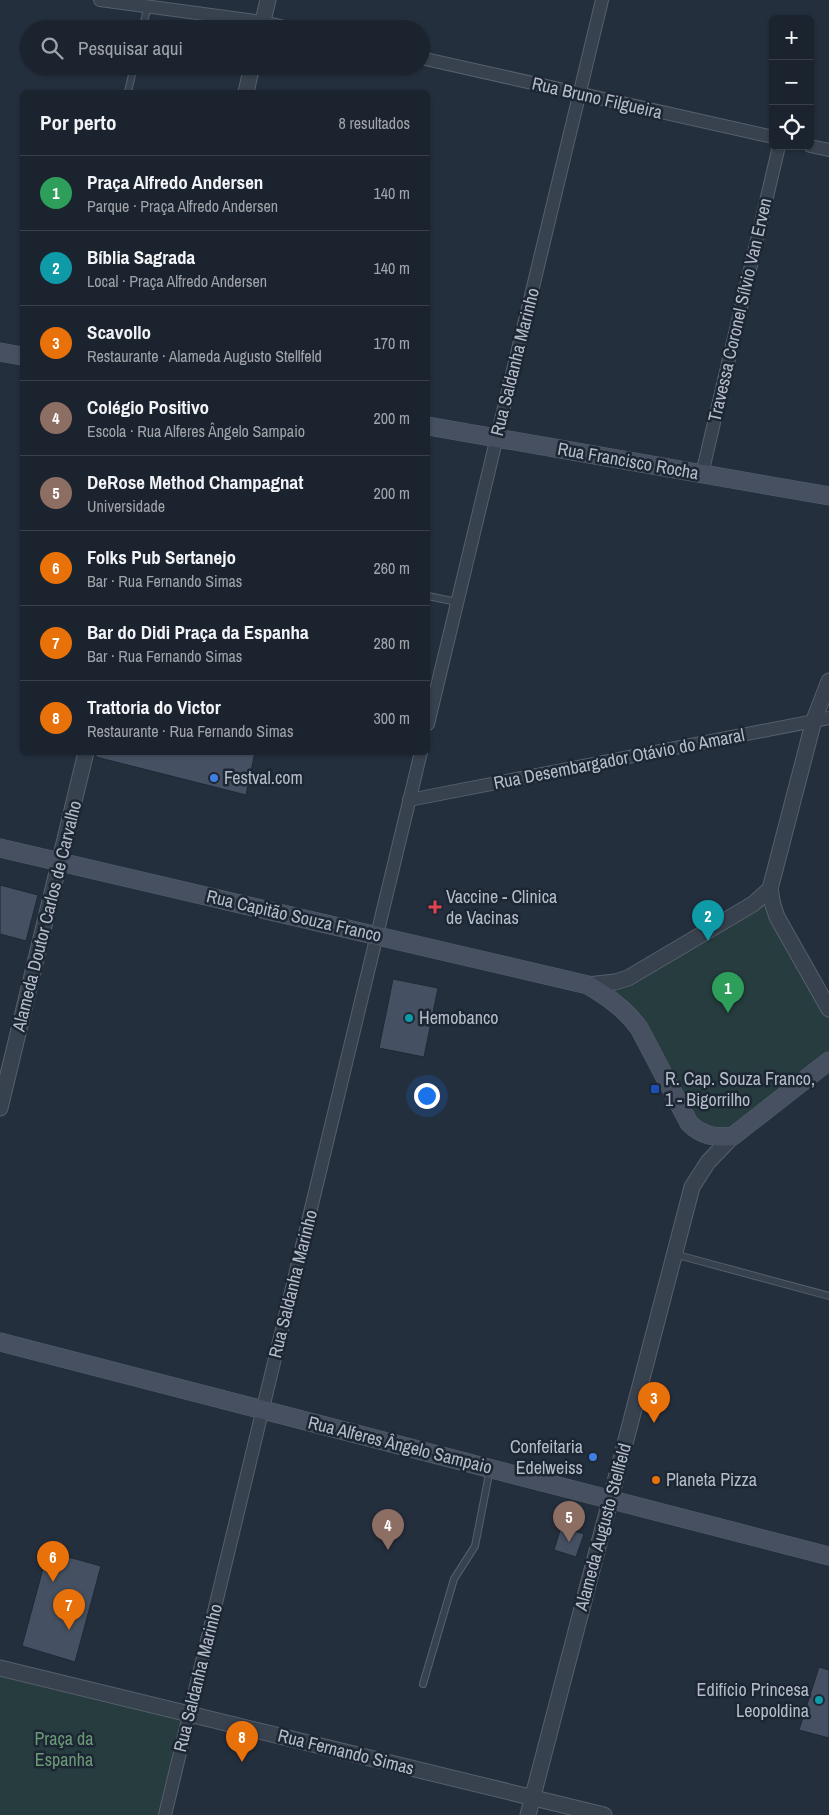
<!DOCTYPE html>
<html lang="pt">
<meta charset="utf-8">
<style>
:root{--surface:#1b232e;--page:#282f3a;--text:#f1f3f6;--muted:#a0a4aa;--line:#39404a;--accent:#db2777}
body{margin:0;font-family:"Archivo Narrow",sans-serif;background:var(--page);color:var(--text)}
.controls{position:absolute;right:15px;top:15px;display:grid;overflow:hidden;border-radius:8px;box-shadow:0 1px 4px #0004}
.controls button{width:45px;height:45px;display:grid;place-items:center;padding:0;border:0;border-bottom:1px solid var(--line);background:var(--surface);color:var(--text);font:25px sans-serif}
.you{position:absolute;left:426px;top:1095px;width:18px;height:18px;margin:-12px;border:4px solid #fff;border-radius:50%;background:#1a73e8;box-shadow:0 0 0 8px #1a73e833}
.badge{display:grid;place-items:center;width:32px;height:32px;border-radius:50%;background:var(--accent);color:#fff;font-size:16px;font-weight:700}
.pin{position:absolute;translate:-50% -41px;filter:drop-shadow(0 1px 2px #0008)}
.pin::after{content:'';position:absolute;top:26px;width:18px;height:15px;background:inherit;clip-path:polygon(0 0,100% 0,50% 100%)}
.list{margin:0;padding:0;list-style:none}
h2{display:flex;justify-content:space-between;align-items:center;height:65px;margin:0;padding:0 20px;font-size:21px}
h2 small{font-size:16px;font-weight:400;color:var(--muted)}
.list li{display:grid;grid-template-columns:32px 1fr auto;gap:15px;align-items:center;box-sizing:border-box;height:75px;padding:0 20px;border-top:1px solid var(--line)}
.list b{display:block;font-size:19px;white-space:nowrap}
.list p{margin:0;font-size:16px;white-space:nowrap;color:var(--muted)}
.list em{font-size:16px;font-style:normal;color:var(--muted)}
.icon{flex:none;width:28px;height:28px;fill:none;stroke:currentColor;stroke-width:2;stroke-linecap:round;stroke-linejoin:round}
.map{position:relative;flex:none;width:829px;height:1815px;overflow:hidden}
.search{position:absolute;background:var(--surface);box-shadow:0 1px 4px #0004;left:20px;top:20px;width:410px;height:55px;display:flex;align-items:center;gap:12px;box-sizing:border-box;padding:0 18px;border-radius:28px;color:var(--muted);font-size:19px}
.panel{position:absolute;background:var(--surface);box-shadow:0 1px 4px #0004;left:20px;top:90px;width:410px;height:665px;border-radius:8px}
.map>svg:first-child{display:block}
</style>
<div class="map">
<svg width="829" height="1815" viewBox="0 0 829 1815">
<rect width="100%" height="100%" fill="#242f3e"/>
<g fill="#263c3f">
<path d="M770,889L829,1009V1061L733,1136L706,1135L602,984Z"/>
<path d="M0,1668L189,1714L165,1815H0Z"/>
</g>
<g fill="#455162" stroke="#1f2835">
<path d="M96,752H255L246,795L96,757Z"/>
<path d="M0,885L38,895L26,941L0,934Z"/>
<path d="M393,979L438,988L424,1057L379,1048Z"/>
<path d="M561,1527L584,1534L576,1557L554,1550Z"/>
<path d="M47,1554L72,1558L101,1566L75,1662L22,1646Z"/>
<path d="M819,1667L829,1670V1738L799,1730Z"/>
</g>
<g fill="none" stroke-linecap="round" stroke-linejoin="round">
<defs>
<g id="service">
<path d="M142,29L148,6"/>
<path d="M128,92L134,66"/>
<path d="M428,596L457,602"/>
<path d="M674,1254L829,1296"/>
<path d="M423,1684L454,1579L475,1546L490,1469"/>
</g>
<g id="minor">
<path d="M100,0L263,22L293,29"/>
<path d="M421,58L773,137"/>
<path d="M810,146L829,150"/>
<path d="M702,474L779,146"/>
<path d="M428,724L602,0"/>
<path d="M409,800L829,718"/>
<path d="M165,1815L421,752"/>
</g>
<g id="tertiary">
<path d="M261,29L268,0"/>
<path d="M246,92L252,66"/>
<path d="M829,681L814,720L770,889L773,905L777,917L829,1009"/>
<path d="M588,985L615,982L628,978L753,904L770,889"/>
<path d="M0,1108L86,752"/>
<path d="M0,1668L604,1815"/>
<path d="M528,1815L692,1187L708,1162L733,1136"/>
</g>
<g id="secondary">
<path d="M0,352L22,356"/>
<path d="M428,426L829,496"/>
<path d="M0,848L588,985C608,997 625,1009 639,1028L689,1123C702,1136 715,1138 733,1136L829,1061"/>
<path d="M0,1342L829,1556"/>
</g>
</defs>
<use href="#service" stroke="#565f6c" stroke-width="8"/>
<use href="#minor" stroke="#565f6c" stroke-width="14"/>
<use href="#tertiary" stroke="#565f6c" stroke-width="17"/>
<use href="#secondary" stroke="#565f6c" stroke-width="19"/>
<use href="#service" stroke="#38414e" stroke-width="6"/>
<use href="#minor" stroke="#38414e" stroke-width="12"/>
<use href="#tertiary" stroke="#38414e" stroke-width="15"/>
<use href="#secondary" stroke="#465061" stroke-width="18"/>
</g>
<g fill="#3f7fe0" stroke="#1d2633" stroke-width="2">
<circle cx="214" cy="778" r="5"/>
<circle cx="593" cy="1457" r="5"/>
</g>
<path fill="#e0444e" stroke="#1d2633" stroke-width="2" d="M432.5 899.5h5v5h5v5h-5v5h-5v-5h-5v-5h5z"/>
<g fill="#0f9aa8" stroke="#1d2633" stroke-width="2">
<circle cx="409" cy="1018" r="5"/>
<circle cx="819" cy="1700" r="5"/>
</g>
<rect fill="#1a4fb4" stroke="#1d2633" stroke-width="2" x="650" y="1084" width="10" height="10" rx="2.5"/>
<circle fill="#e8710a" stroke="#1d2633" stroke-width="2" cx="656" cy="1480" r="5"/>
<g text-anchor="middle" stroke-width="5" stroke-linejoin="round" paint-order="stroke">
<g font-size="18" fill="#b4bcc9" stroke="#1d2633">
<text transform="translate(597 98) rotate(13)" y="6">Rua Bruno Filgueira</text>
<text transform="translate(740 310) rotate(-77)" y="6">Travessa Coronel Sílvio Van Erven</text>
<text transform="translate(515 362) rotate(-76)" y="6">Rua Saldanha Marinho</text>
<text transform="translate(628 461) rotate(10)" y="6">Rua Francisco Rocha</text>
<text transform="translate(619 759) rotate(-11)" y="6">Rua Desembargador Otávio do Amaral</text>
<text transform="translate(47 916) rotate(-76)" y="6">Alameda Doutor Carlos de Carvalho</text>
<text transform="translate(294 916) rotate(13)" y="6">Rua Capitão Souza Franco</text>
<text transform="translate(293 1284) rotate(-76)" y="6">Rua Saldanha Marinho</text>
<text transform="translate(400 1445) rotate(14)" y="6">Rua Alferes Ângelo Sampaio</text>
<text transform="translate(603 1527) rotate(-75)" y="6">Alameda Augusto Stellfeld</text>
<text transform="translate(198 1678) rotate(-76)" y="6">Rua Saldanha Marinho</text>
<text transform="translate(346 1752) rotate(14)" y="6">Rua Fernando Simas</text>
</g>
<g font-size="18" fill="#b4bcc9" stroke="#1d2633" text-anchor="start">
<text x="224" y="784">Festval.com</text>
<text x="446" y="903">Vaccine - Clinica<tspan x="446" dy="21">de Vacinas</tspan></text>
<text x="419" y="1024">Hemobanco</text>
<text x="665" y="1085">R. Cap. Souza Franco,<tspan x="665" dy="21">1 - Bigorrilho</tspan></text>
<text x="583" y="1453" text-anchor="end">Confeitaria<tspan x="583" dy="21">Edelweiss</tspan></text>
<text x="666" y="1486">Planeta Pizza</text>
<text x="809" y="1696" text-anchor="end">Edifício Princesa<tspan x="809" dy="21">Leopoldina</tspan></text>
</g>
<g font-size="18" fill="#6b9a76" stroke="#1d2633">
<text x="64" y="1745">Praça da<tspan x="64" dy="21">Espanha</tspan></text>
</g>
</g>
</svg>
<div class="controls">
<button>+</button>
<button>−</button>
<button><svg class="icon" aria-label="locate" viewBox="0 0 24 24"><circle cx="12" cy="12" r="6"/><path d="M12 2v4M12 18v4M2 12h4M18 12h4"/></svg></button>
</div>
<div class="you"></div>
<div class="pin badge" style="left:728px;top:1013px;background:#2e9e5b">1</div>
<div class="pin badge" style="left:708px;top:941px;background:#0f9aa8">2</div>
<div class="pin badge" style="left:654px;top:1423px;background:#e8710a">3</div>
<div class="pin badge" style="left:388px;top:1550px;background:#8d6e63">4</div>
<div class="pin badge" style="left:569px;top:1542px;background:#8d6e63">5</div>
<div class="pin badge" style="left:53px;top:1582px;background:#e8710a">6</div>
<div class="pin badge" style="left:69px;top:1630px;background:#e8710a">7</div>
<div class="pin badge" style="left:242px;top:1762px;background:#e8710a">8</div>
<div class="search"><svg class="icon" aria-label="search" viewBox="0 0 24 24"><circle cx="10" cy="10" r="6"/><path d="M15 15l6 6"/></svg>Pesquisar aqui</div>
<section class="panel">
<h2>Por perto<small>8 resultados</small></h2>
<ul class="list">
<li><span class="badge" style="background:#2e9e5b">1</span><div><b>Praça Alfredo Andersen</b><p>Parque · Praça Alfredo Andersen</p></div><em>140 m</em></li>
<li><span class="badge" style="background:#0f9aa8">2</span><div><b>Bíblia Sagrada</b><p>Local · Praça Alfredo Andersen</p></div><em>140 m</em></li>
<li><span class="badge" style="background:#e8710a">3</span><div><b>Scavollo</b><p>Restaurante · Alameda Augusto Stellfeld</p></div><em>170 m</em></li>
<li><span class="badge" style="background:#8d6e63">4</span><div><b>Colégio Positivo</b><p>Escola · Rua Alferes Ângelo Sampaio</p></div><em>200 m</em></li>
<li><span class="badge" style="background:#8d6e63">5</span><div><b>DeRose Method Champagnat</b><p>Universidade</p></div><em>200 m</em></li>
<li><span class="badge" style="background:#e8710a">6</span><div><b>Folks Pub Sertanejo</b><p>Bar · Rua Fernando Simas</p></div><em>260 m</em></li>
<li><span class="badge" style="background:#e8710a">7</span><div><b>Bar do Didi Praça da Espanha</b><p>Bar · Rua Fernando Simas</p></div><em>280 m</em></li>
<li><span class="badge" style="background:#e8710a">8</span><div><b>Trattoria do Victor</b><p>Restaurante · Rua Fernando Simas</p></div><em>300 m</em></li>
</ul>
</section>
</div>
